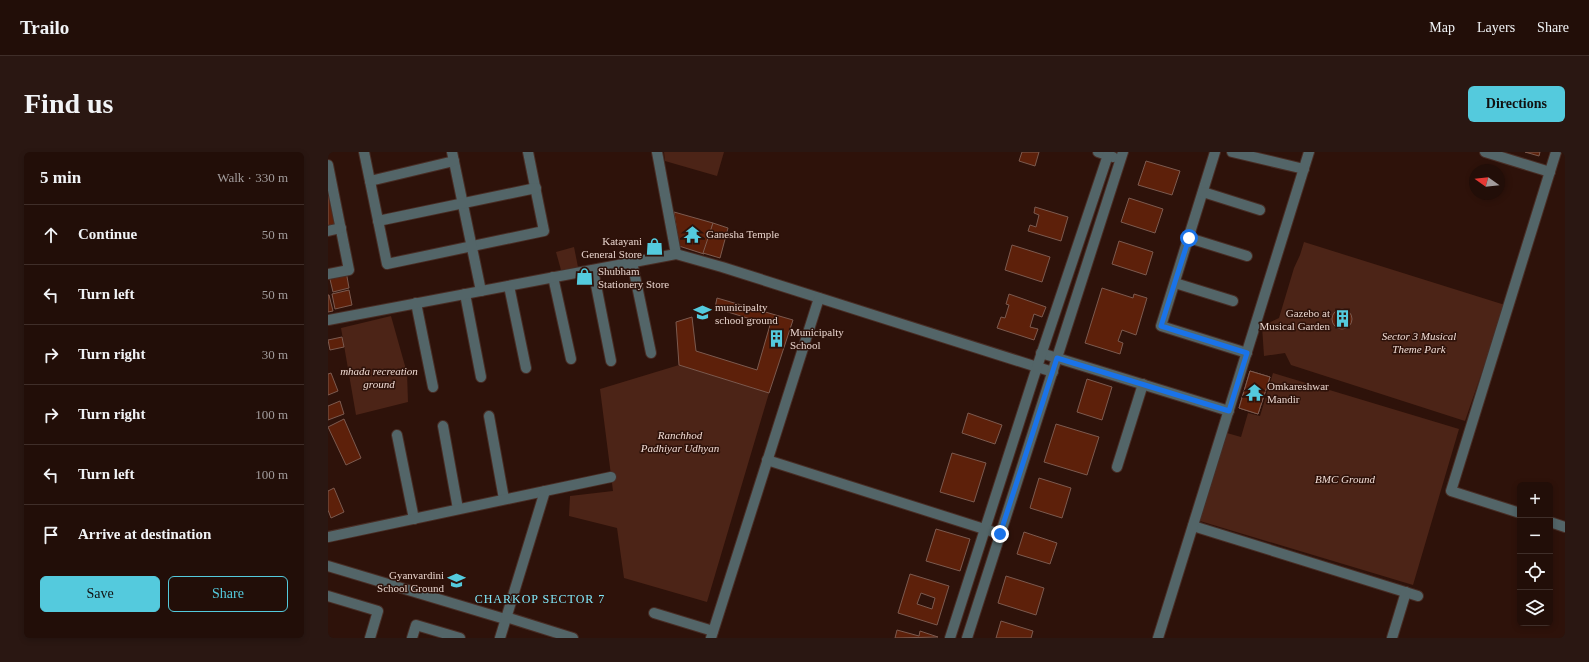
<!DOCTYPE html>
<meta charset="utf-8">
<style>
:root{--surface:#220e08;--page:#2a1712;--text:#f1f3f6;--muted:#a29c9c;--line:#3f2e29;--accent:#54cadd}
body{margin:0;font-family:Georgia,serif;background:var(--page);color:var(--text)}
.controls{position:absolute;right:12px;bottom:12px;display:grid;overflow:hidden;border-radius:6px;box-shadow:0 2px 6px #0003}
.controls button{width:36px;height:36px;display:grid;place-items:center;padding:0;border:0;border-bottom:1px solid var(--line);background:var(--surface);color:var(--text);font:20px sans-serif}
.compass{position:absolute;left:1141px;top:12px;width:36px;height:36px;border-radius:50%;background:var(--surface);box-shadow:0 2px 6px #0003;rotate:285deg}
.stop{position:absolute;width:12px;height:12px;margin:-9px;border:3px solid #1a73e8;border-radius:50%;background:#fff}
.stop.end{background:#1a73e8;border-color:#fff;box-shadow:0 1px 4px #0008}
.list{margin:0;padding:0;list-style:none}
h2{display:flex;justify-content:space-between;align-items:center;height:52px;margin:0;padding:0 16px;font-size:17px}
h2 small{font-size:13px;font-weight:400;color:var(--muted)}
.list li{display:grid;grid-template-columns:26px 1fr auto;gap:12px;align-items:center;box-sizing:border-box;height:60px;padding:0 16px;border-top:1px solid var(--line)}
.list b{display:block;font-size:15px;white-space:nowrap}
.list em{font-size:13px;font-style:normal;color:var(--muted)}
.actions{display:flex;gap:8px;padding:12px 16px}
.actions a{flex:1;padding:9px 0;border:1px solid var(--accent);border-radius:6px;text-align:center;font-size:14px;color:var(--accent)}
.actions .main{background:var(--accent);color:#111}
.icon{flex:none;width:22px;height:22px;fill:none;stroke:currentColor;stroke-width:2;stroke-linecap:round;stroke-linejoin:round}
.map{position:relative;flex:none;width:1237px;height:486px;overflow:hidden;border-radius:6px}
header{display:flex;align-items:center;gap:24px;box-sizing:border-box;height:56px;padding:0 20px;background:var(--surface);border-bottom:1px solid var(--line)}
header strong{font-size:19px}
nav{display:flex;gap:22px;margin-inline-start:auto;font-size:14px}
.intro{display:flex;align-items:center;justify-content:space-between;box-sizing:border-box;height:96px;padding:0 24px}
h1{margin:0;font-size:28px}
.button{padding:10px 18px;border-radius:6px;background:var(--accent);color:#111;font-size:14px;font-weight:700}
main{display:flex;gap:24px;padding:0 24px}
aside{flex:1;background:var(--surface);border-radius:6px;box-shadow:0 2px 6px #0003}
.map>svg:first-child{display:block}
</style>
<header>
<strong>Trailo</strong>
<nav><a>Map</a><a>Layers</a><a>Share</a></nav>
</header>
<div class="intro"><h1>Find us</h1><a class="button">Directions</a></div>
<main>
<aside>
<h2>5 min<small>Walk · 330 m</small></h2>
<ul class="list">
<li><svg class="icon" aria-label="ahead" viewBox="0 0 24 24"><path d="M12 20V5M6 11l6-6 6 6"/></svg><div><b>Continue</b></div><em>50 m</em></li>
<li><svg class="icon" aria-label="left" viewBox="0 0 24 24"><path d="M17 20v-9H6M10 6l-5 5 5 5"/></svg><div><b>Turn left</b></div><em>50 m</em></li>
<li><svg class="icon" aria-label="right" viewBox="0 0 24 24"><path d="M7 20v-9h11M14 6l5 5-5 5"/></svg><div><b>Turn right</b></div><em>30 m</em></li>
<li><svg class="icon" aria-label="right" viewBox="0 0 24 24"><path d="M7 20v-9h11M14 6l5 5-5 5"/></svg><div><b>Turn right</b></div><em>100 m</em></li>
<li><svg class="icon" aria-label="left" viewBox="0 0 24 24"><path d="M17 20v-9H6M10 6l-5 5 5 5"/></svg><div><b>Turn left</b></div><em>100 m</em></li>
<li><svg class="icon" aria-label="arrive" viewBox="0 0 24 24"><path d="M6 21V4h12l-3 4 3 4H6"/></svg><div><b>Arrive at destination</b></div></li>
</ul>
<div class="actions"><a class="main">Save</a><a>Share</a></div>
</aside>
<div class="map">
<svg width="1237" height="486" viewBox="0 0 1237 486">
<rect width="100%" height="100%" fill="#2e120a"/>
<g fill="#4c2417">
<path d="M336,0H396L389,24L337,9Z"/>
<path d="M976,90L1177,153L1137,269L963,213L957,201L936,204L934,174L951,166L966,116L972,103Z"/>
<path d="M246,95L250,115L233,118L228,100Z"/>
<path d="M63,164L79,221L80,250L28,263L13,176Z"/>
<path d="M351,213L441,241L379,450L296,426L289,376L241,364L242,344L285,339L272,237Z"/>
<path d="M945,221L1131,277L1085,433L872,369L899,281L913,285L920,261L932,264Z"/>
</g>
<g fill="#5d200a" stroke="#7c5a4f" fill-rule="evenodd">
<path d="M694,0H711L707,14L691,9Z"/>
<path d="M1197,0H1212L1211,4Z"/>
<path d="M818,9L852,19L844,43L810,33Z"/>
<path d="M2,38L10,71L0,74V39Z"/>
<path d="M801,46L835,57L827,81L793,70Z"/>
<path d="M707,55L740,65L733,89L700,79L702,73L708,75L711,63L706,61Z"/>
<path d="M346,60L385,71L376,102L351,94Z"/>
<path d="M385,71L400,76L392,106L375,101Z"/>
<path d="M791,89L825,100L818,123L784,112Z"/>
<path d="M684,93L722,105L714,130L677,118Z"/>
<path d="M18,119L21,136L5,140L1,123Z"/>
<path d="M774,136L805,146L806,142L819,146L808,183L794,178L790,189L795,191L792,202L757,191Z"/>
<path d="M21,138L24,153L7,157L4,142Z"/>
<path d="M681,142L718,155L714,165L706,162L702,175L710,177L706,188L669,176L673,165L677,166L681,153L678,152Z"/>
<path d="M0,143H1L5,159L0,160Z"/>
<path d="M389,146L465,168L441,241L351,213L348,170L364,165L368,199L429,218L442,173L387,156Z"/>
<circle cx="1014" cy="167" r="10"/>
<path d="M14,185L16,195L2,198L0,188Z"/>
<path d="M922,219L942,225L930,262L911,256Z"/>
<path d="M922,219L942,225L930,262L911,256Z"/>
<path d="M3,221L10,239L0,243V222Z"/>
<path d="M759,227L784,235L774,268L749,260Z"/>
<path d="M12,249L16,262L0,268V254Z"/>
<path d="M640,261L674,273L667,292L634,281Z"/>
<path d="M16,267L33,306L18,313L0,275Z"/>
<path d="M728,272L771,285L759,323L716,310Z"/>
<path d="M624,301L658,311L646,350L612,340Z"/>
<path d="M711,326L743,336L734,366L702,356Z"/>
<path d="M6,336L16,360L3,366L0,358V339Z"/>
<path d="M608,377L642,387L632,419L598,409Z"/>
<path d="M696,380L729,391L722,412L689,402Z"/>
<path d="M582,422L621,434L609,473L570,461ZM593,441L607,446L604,457L589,452Z"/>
<path d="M678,424L716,436L708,463L670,451Z"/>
<path d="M673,469L705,479L703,486H668Z"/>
<path d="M569,478L591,484L592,479L610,485L567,486Z"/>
</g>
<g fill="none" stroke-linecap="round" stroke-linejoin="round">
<defs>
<g id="minor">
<path d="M36,0L59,112L216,79L200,0"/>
<path d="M124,0L153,139"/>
<path d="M329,0L348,102"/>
<path d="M770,0L785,5"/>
<path d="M887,0L833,174L919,201"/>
<path d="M904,0L976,17"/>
<path d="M1157,0L1222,20"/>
<path d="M0,13L21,118L0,122"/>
<path d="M42,29L126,9"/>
<path d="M875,40L932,58"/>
<path d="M50,69L208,36"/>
<path d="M0,79L13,76"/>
<path d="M861,86L919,104"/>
<path d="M304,110L323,201"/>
<path d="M265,118L283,209"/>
<path d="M225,125L243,207"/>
<path d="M847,131L905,149"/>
<path d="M181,134L198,216"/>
<path d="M137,142L153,225"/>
<path d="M88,151L105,235"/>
<path d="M0,168L348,102L394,115L725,220"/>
<path d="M713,201L901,259"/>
<path d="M161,264L176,347"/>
<path d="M115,274L130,357"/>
<path d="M69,283L86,367"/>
<path d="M439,308L672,382"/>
<path d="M789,315L815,232"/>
<path d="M1192,361L1123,339L1228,0"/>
<path d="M1222,370L1237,375"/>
<path d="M865,374L1090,444"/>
<path d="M0,385L283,325"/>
<path d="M0,414L177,467"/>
<path d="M0,444L50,459L42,486"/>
<path d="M326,461L385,479"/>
<path d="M178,465L245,486"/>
<path d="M84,486L88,473L132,486"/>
<path d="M172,486L217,339"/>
<path d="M383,486L491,146"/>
<path d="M622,486L709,215L781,0"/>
<path d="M639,486L795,0"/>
<path d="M830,486L981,0"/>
<path d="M1064,486L1078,440"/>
</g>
</defs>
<use href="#minor" stroke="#482d25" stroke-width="12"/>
<use href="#minor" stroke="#536568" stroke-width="10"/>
</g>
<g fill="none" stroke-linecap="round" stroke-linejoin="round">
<path stroke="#1a73e8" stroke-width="5" d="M672,382L729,206L901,259L919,201L833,174L861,86"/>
</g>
<defs>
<symbol id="temple-bare" viewBox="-9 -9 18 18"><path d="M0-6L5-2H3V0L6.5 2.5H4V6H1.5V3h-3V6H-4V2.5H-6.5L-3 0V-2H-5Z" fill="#54cadd" stroke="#2e120a" stroke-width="2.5" paint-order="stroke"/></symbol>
<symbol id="shop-bare" viewBox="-9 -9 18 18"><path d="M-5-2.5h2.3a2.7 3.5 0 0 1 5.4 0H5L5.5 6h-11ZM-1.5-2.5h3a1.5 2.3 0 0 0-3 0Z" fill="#54cadd" stroke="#2e120a" stroke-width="2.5" paint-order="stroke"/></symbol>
<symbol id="school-bare" viewBox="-9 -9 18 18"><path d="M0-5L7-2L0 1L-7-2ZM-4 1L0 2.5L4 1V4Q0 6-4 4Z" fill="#54cadd" stroke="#2e120a" stroke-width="2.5" paint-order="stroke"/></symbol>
<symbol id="building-bare" viewBox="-9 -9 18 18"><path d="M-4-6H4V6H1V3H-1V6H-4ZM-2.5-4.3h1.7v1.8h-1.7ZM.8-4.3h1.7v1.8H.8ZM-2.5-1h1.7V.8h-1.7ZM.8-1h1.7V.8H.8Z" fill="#54cadd" stroke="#2e120a" stroke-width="2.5" paint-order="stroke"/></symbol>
</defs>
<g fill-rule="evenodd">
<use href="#temple-bare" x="352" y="70" width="25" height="25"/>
<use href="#shop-bare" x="314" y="82" width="25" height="25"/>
<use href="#shop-bare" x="244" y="112" width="25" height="25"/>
<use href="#school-bare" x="362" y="148" width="25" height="25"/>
<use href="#building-bare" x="1002" y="154" width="25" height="25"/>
<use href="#building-bare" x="436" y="174" width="25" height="25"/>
<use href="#temple-bare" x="914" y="228" width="25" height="25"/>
<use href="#school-bare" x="116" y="416" width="25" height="25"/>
</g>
<g text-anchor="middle" stroke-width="3" stroke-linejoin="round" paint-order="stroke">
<g font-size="11" fill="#e7d3cc" stroke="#2e120a" text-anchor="start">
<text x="378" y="86">Ganesha Temple</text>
<text x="314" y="93" text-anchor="end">Katayani<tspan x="314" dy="13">General Store</tspan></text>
<text x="270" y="123">Shubham<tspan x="270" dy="13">Stationery Store</tspan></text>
<text x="387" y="159">municipalty<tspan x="387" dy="13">school ground</tspan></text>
<text x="1002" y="165" text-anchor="end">Gazebo at<tspan x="1002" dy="13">Musical Garden</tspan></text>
<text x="462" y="184">Municipalty<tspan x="462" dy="13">School</tspan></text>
<text x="939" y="238">Omkareshwar<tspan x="939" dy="13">Mandir</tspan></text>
<text x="116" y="427" text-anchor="end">Gyanvardini<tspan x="116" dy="13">School Ground</tspan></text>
</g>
<g font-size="11" font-style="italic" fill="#f1dcd5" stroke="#2e120a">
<text x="1091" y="188">Sector 3 Musical<tspan x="1091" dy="13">Theme Park</tspan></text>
<text x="51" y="223">mhada recreation<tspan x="51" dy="13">ground</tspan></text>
<text x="352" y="287">Ranchhod<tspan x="352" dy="13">Padhiyar Udhyan</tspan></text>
<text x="1017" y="331">BMC Ground</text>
</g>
<g font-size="12" letter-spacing="1" fill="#80e8fa" stroke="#2e120a">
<text x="212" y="451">CHARKOP SECTOR 7</text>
</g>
</g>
</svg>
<div class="controls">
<button>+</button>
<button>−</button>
<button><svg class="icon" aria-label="locate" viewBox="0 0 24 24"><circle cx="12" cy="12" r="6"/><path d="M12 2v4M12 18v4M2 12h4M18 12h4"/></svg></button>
<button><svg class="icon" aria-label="layers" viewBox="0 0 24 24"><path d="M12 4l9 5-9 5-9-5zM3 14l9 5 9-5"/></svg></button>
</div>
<svg class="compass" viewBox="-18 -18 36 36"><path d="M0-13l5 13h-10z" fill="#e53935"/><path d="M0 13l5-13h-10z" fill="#a29c9c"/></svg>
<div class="stop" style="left:861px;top:86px"></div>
<div class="stop end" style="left:672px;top:382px"></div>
</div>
</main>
